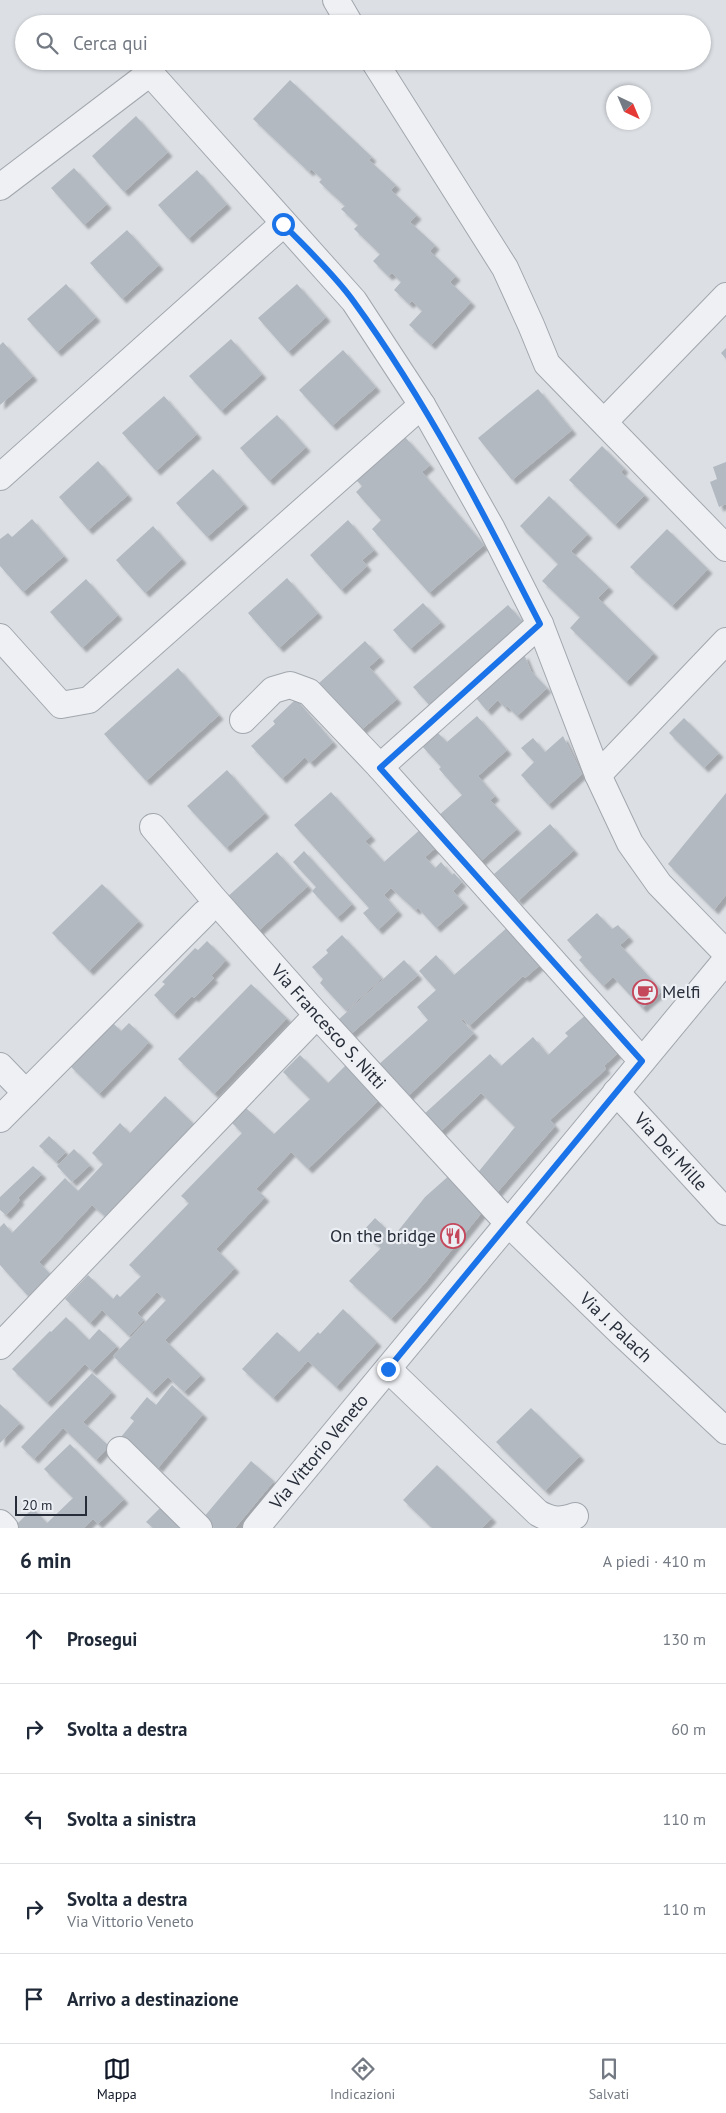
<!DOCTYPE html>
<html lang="it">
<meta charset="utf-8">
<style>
:root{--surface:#fff;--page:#f6f6f7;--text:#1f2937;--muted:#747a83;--line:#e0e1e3;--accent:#111827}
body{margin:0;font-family:"PT Sans",sans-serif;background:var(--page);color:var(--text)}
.compass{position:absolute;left:606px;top:85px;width:45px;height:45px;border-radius:50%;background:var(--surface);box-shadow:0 1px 4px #0004;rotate:136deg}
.scale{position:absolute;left:15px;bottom:12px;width:72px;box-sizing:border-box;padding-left:5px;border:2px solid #272e3a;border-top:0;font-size:14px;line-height:18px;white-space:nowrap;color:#272e3a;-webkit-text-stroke:4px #ebeef3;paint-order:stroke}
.stop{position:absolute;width:15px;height:15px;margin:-11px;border:4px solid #1a73e8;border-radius:50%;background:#fff}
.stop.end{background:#1a73e8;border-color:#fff;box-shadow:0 1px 5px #0008}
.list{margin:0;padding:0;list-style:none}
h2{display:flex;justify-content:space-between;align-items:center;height:65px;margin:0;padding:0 20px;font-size:21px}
h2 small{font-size:16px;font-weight:400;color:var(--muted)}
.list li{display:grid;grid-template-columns:32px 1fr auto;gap:15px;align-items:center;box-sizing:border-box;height:90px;padding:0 20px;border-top:1px solid var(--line)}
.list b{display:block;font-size:19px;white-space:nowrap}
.list p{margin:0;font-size:16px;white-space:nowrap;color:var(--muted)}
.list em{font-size:16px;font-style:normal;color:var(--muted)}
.icon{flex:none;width:28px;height:28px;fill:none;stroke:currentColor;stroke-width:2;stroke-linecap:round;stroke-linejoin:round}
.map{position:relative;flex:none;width:726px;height:1528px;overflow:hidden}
.search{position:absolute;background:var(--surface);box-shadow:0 1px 4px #0004;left:15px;right:15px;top:15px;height:55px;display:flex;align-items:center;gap:12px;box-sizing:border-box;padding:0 18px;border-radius:28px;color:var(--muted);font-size:19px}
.sheet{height:515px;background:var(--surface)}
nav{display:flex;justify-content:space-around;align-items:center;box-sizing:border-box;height:70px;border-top:1px solid var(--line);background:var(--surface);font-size:14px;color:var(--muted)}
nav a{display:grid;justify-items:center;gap:2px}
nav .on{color:var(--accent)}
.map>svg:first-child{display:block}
</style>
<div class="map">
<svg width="726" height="1528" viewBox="0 0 726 1528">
<defs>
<filter id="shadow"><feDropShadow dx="4.5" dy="4.5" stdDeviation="1" flood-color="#0004"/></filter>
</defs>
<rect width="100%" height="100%" fill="#dce0e5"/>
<g fill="#b3b9c1" filter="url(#shadow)">
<path d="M290,80L372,157L369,160L396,185L391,190L417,215L410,222L435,245L430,251L456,276L450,282L471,302L431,345L409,325L422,311L412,301L409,304L394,290L401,282L392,273L388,276L373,261L380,254L354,229L358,225L341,209L345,206L319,182L322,179L311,169L309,172L253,119Z"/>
<path d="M136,116L168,152L124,192L92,156Z"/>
<path d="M74,168L107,204L84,225L51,188Z"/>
<path d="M197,170L227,204L188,239L158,205Z"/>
<path d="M127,230L159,265L122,299L90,263Z"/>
<path d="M66,284L96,317L57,352L27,319Z"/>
<path d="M297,284L326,317L288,352L258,318Z"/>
<path d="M231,339L262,374L221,411L189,376Z"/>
<path d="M3,342L33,376L0,405V345Z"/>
<path d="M726,348V359L721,353Z"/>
<path d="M343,350L376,387L332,426L299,390Z"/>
<path d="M538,389L572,430L512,480L478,438Z"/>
<path d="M164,396L197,434L156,471L122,433Z"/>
<path d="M277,415L306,447L269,481L240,448Z"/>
<path d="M405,437L430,465L422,472L484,545L429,593L372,529L381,520L356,492L362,486L356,480Z"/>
<path d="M602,446L624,468L621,472L645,495L615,525L569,480Z"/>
<path d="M98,461L128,495L88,530L59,497Z"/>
<path d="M726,462V504L719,507L710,482L717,479L713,467Z"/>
<path d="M213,469L244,504L207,537L176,503Z"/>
<path d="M549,496L588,534L571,551L609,587L598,598L654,653L626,682L570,628L580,617L542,581L558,564L520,526Z"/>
<path d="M32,519L64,556L23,592L0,566V539L8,533L12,537Z"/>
<path d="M348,520L374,550L362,560L367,566L341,590L310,555Z"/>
<path d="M153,526L182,559L145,593L116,560Z"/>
<path d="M667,529L708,569L672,606L630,567Z"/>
<path d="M287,578L318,613L279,648L248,613Z"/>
<path d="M86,579L118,615L82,648L50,612Z"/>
<path d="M423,603L441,622L410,649L393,630Z"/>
<path d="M508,605L525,624L432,708L413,687Z"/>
<path d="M365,641L380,657L369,667L397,699L360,731L318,684Z"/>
<path d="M524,654L531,671L547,688L517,716L507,706L505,708L498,700L487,711L476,698Z"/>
<path d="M178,668L219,715L146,781L104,734Z"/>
<path d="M296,699L333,742L310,763L305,757L282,779L251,746L275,724L273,721Z"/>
<path d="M477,716L507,750L478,776L495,796L490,800L517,829L480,862L438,816L462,795L439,769L441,767L422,746L437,732L447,742Z"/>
<path d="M684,718L719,753L704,768L669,733Z"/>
<path d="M563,736L582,774L548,805L521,775L534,762L521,748L533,738L545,752Z"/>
<path d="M227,770L265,813L226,848L187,806Z"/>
<path d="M331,792L371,836L365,841L384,862L423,827L439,845L425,857L435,868L441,862L452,875L454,873L462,882L453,891L464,903L436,928L418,908L415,910L391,888L384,895L398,911L378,930L363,913L369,908L294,825Z"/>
<path d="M726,793V895L714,910L668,864Z"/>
<path d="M550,824L574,850L518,901L494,874Z"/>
<path d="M304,851L352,904L337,918L312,891L316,887L293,862Z"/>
<path d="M277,852L308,886L256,933L225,899Z"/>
<path d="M102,884L139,921L89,971L52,933Z"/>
<path d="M597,913L612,929L618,925L629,937L620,945L662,991L642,1008L613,977L603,986L579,960L582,957L567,940Z"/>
<path d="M510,925L541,964L525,978L523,976L469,1026L463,1019L461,1020L474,1033L406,1098L377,1066L428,1020L417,1007L436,990L419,971L436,955L454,975Z"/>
<path d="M342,935L382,978L346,1011L320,983L323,979L312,967L328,953L326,950Z"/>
<path d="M207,941L226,960L211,976L214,978L194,998L192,996L173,1015L154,995L165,984L162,982L195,948L198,950Z"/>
<path d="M404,960L418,975L351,1034L338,1020Z"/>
<path d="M251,984L287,1018L214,1094L178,1059Z"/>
<path d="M589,1012L622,1049L604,1066L606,1069L550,1120L555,1126L494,1196L475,1176L515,1127L481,1093L439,1133L423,1115L490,1054L501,1066L533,1037L548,1055L568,1036L565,1033Z"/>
<path d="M113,1023L121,1031L129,1023L149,1042L99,1094L70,1066Z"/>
<path d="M300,1055L328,1083L347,1064L380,1099L308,1169L291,1152L256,1189L265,1197L216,1249L235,1268L165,1340L201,1375L184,1392L168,1377L152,1393L113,1356L166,1300L157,1292L137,1313L144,1320L129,1336L102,1310L90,1323L65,1299L88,1275L113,1299L117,1294L120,1297L141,1276L129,1265L189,1203L181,1196L242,1133L232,1123L246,1108L274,1134L310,1099L283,1072Z"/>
<path d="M165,1096L194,1124L105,1216L92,1205L39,1262L51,1275L28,1296L0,1265V1227L4,1223L12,1233L65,1178L78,1191L103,1164L92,1153L120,1123L130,1133Z"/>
<path d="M49,1136L66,1152L56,1162L39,1146Z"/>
<path d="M74,1149L90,1165L72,1182L57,1166Z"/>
<path d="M33,1166L42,1174L18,1198L20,1200L6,1215L0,1210V1197Z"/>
<path d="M452,1173L484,1210L424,1284L391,1319L349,1281L381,1248L362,1232L375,1218L394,1236L425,1197Z"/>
<path d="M343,1309L377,1342L336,1387L308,1361L273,1398L242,1369L277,1332L299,1352L318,1332L320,1334Z"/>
<path d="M66,1317L89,1340L99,1329L117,1346L92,1371L85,1364L47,1403L12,1369L50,1331L51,1332Z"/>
<path d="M92,1373L112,1392L83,1422L109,1446L96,1460L63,1428L34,1459L21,1447Z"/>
<path d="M172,1385L203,1414L158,1468L121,1437L134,1421L130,1418L147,1397L156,1405Z"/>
<path d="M0,1404L20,1423L0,1443Z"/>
<path d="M531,1408L580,1456L545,1491L496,1442Z"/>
<path d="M70,1444L124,1499L98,1524L93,1519L84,1528H17L15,1526L33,1508L47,1523L73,1498L44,1469Z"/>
<path d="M251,1461L274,1481L235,1528H214L203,1518Z"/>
<path d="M437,1465L492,1518L482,1528H432L403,1500Z"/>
<path d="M167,1501L193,1528H153L146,1522Z"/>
</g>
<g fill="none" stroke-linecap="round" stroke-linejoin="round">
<defs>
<g id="minor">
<path d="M336,0L350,24"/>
<path d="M374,61L505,268L531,325L547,364L726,548"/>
<path d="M0,187L150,73L354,301L422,405L492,529L540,624L598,775L630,843L659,884L726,953"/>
<path d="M604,422L726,296"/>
<path d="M0,477L283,224"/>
<path d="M0,637L61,705L89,700L422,405"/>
<path d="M243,720L273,690L290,685L309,692L380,767L642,1061"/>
<path d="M380,767L540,624"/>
<path d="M598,775L726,641"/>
<path id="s1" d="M153,827L213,898L317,1015L508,1223L620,1332L726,1431"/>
<path d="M0,1066L26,1093"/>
<path id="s2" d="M616,1092L726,1212"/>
<path d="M0,1119L205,913"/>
<path d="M0,1346L317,1015"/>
<path d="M388,1369L538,1513C552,1521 561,1521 575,1516"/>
<path d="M120,1450L199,1528"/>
<path d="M0,1523L5,1528"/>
<path id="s3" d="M256,1528L726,960"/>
</g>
</defs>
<use href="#minor" stroke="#a2a7ae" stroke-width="28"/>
<use href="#minor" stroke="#eef0f4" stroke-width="26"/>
</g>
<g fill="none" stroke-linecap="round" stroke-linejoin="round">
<path stroke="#1a73e8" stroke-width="6" d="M283,224C306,248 335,275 354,302C427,402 484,514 540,624L380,768L642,1061L388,1369"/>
</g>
<defs>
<symbol id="cafe-ring" viewBox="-11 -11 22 22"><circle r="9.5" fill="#ebeef3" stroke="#c4475b" stroke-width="1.5"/><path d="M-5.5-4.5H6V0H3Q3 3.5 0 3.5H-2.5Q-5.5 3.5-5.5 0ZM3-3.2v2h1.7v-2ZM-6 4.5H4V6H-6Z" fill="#c4475b"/></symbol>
<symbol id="restaurant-ring" viewBox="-11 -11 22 22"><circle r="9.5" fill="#ebeef3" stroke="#c4475b" stroke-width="1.5"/><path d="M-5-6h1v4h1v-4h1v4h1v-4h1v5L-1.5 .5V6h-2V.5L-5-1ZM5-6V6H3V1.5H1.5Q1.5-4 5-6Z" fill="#c4475b"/></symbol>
</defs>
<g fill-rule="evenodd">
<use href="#cafe-ring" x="631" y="978" width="28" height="28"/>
<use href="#restaurant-ring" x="439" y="1222" width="28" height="28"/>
</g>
<g text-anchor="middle" stroke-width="4.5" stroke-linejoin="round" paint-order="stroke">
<g font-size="18" fill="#272e3a" stroke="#ebeef3" text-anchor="start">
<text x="662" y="998">Melfi</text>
<text x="436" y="1242" text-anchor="end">On the bridge</text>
</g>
<g font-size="18" fill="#272e3a" stroke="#ebeef3">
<text dy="6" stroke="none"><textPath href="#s1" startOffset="266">Via Francesco S. Nitti</textPath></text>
<text dy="6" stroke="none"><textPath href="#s2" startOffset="81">Via Dei Mille</textPath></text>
<text dy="6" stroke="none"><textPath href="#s1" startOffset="682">Via J. Palach</textPath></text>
<text dy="6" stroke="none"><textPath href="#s3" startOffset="99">Via Vittorio Veneto</textPath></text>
</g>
</g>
</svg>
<svg class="compass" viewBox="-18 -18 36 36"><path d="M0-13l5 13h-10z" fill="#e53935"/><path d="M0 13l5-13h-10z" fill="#747a83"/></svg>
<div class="scale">20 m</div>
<div class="stop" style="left:283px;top:224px"></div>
<div class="stop end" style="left:388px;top:1369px"></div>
<div class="search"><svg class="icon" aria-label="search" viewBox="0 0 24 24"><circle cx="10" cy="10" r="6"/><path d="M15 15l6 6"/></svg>Cerca qui</div>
</div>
<section class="sheet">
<h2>6 min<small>A piedi · 410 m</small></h2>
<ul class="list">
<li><svg class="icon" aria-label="ahead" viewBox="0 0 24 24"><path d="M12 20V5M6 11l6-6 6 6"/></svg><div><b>Prosegui</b></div><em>130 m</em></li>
<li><svg class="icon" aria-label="right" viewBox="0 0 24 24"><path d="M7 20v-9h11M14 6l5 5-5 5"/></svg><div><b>Svolta a destra</b></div><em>60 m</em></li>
<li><svg class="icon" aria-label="left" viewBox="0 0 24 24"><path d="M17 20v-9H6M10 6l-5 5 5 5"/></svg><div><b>Svolta a sinistra</b></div><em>110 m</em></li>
<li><svg class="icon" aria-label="right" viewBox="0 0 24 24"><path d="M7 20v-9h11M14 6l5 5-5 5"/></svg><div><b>Svolta a destra</b><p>Via Vittorio Veneto</p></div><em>110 m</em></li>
<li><svg class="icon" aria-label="arrive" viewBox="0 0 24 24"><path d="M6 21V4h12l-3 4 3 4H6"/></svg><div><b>Arrivo a destinazione</b></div></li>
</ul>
</section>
<nav>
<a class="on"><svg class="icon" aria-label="map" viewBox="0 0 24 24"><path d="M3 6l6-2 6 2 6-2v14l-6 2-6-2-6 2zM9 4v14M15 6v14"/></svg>Mappa</a>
<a><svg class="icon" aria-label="directions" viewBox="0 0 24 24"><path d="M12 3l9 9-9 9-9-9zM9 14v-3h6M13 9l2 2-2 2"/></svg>Indicazioni</a>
<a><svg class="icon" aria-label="saved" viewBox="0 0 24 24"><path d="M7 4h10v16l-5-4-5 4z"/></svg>Salvati</a>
</nav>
